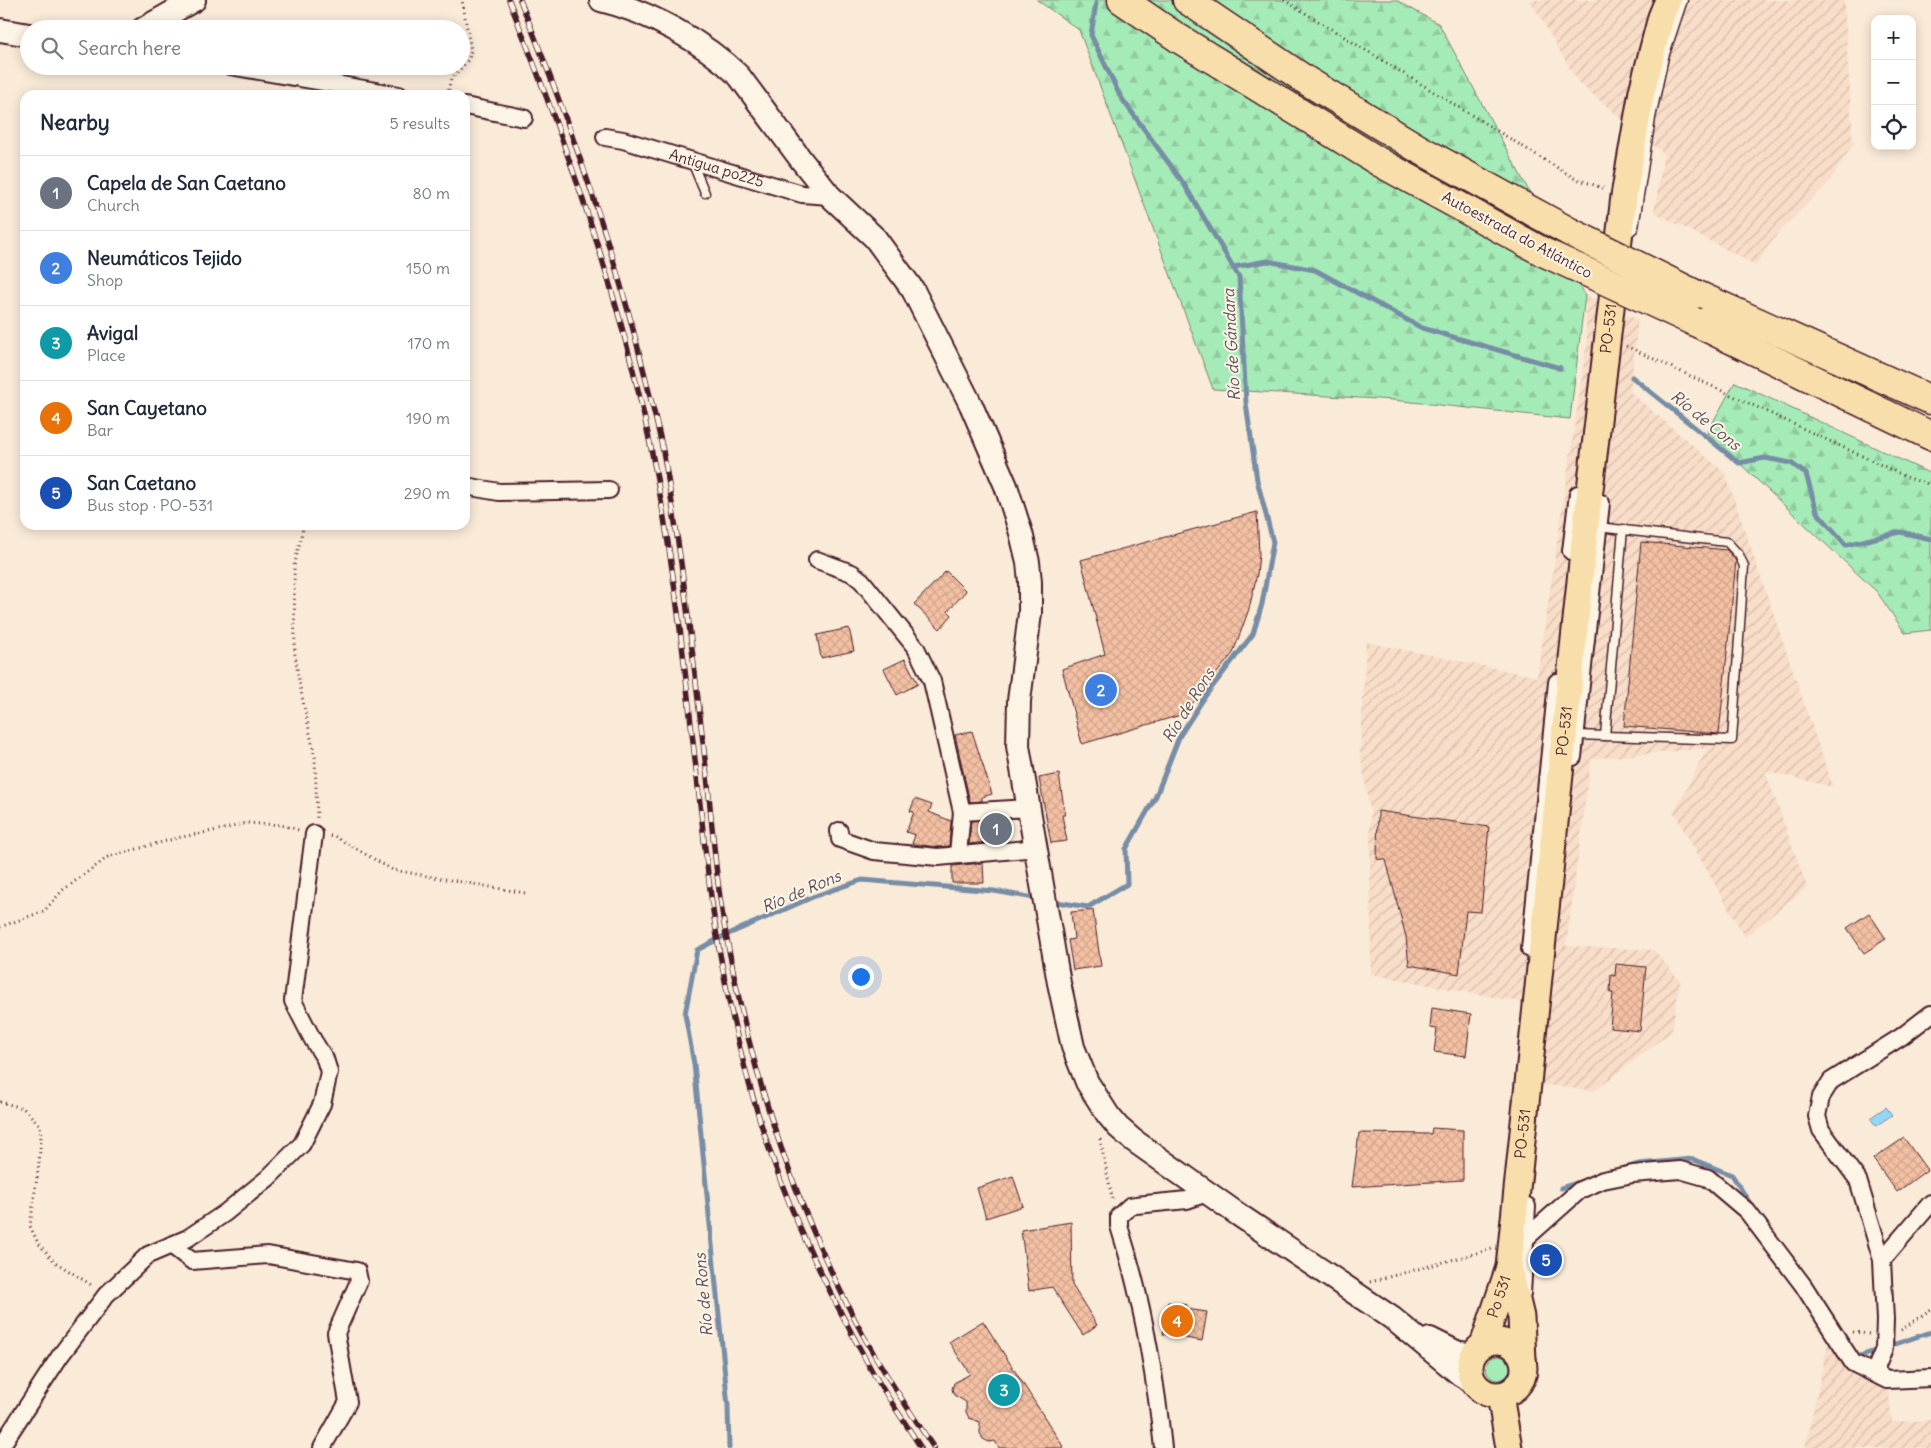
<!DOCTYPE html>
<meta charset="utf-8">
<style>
:root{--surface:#fff;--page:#f6f6f7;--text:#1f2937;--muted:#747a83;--line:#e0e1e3;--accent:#1f6fb2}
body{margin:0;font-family:Delius,sans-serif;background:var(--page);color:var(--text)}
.controls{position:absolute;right:15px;top:15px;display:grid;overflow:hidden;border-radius:10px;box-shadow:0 2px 12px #0003}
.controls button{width:45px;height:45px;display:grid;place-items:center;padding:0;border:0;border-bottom:1px solid var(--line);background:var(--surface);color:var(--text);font:25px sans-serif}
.you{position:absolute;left:860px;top:976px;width:18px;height:18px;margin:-12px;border:4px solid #fff;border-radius:50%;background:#1a73e8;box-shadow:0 0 0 8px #1a73e833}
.badge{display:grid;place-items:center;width:32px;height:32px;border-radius:50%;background:var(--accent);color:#fff;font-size:16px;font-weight:700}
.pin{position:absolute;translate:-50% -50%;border:2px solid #fff;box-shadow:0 1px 5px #0006}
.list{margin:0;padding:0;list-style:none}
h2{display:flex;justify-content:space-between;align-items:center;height:65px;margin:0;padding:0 20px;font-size:21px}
h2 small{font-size:16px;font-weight:400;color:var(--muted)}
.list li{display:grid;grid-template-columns:32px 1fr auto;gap:15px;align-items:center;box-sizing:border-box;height:75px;padding:0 20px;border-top:1px solid var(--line)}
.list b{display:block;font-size:19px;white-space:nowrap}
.list p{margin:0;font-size:16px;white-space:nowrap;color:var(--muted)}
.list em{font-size:16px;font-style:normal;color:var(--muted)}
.icon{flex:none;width:28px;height:28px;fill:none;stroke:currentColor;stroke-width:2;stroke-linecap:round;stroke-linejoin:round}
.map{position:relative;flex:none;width:1931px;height:1448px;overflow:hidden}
.search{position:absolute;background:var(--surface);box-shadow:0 2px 12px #0003;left:20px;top:20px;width:450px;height:55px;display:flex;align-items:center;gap:12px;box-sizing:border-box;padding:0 18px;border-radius:28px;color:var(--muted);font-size:19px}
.panel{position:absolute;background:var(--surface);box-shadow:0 2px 12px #0003;left:20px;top:90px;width:450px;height:440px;border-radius:15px}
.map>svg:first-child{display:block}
</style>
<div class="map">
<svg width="1931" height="1448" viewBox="0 0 1931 1448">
<defs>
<pattern id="industrial-furrows" width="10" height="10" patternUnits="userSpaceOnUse" patternTransform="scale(1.25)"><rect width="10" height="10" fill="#f8ddc8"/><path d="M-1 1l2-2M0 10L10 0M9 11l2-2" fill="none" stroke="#d6bdac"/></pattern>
<pattern id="forest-firs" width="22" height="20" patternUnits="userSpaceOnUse" patternTransform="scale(1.25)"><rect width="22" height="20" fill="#a5ebb7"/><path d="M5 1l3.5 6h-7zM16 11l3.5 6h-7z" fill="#90c99e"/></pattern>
<pattern id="building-cross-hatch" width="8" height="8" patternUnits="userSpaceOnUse" patternTransform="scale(1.25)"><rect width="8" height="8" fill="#f3c0a3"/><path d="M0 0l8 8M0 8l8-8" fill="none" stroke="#d2a58c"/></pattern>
</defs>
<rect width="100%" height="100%" fill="#faead8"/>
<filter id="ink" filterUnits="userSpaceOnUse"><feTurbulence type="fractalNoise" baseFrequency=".02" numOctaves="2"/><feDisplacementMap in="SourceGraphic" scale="10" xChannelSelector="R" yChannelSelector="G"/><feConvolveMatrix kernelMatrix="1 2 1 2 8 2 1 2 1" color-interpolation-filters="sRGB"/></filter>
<g filter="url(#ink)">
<g fill="url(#industrial-furrows)">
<path d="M1530,0H1844L1853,144L1829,182L1778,233L1756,265L1654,212L1664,154L1578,82Z"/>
<path d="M1585,295L1638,320L1630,392L1725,473L1833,787L1765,771L1807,887L1745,937L1674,813L1707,748L1591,759L1566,946L1654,950L1680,981L1672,1031L1594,1091L1517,1081L1525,1003L1371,974L1370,810L1360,753L1366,642L1537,677L1587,342Z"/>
<path d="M1831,1330L1853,1363L1887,1380L1892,1422L1931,1420V1448H1805Z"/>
</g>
<circle fill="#a5ebb7" stroke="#788571" cx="1498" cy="1368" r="12"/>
<g fill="url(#forest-firs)" stroke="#788571">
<path d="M1037,0H1396L1439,24L1585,295L1570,419L1393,400L1213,389L1079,30Z"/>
<path d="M1735,382L1931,474V630L1905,633L1877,592L1707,433Z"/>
</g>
<path fill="#95d6f6" stroke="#778da5" d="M1886,1107L1892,1115L1876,1126L1870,1118Z"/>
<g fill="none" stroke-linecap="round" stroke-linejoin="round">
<g stroke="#778da5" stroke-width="5">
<path d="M1234,267L1267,261L1315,270L1422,328L1560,368"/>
<path d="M1632,377L1739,463L1765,458L1791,463L1806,474L1817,512L1846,545L1900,532L1931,539"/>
<path d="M1050,901L1088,907L1127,884L1126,849L1156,796L1179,737L1206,695L1253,634L1262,604L1273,542L1257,480L1246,403L1239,277L1184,184L1120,96L1091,35L1096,3"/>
<path d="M1626,1168L1639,1164L1692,1159L1732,1175L1753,1208"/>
<path d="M1561,1188L1580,1182"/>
<path d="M1854,1354L1857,1357L1931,1332"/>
<path d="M729,1448L728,1406L694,1064L685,1014L697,950L724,936L815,896L862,880L994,891L1040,899"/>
</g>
</g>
<g fill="url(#building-cross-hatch)" stroke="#4a1f2b">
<path d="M1257,512L1259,554L1257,574L1249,609L1233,653L1184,714L1082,744L1062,669L1105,654L1081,560Z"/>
<path d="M1641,542L1727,550L1736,561L1719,734L1624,726Z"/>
<path d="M946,571L966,591L948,611L952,615L940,629L914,604Z"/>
<path d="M849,628L854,651L821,658L817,635Z"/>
<path d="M905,659L918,684L897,695L884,669Z"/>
<path d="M972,731L992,794L982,797V801L970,802L955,735Z"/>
<path d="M1059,774L1065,815H1062L1067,841L1051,843L1039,778Z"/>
<path d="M915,799L932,805L929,812L951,821L949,846L938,847L912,844L915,835L906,832L914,812L910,811Z"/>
<path d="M1378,811L1489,827L1481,912L1466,911L1459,974L1409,965L1406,937L1386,860L1377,859Z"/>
<path d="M1008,819V838H988V842L969,844L971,821Z"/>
<path d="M983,863L984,883H952V866Z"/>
<path d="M1093,910L1101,966L1073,970L1068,940L1074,939L1071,912Z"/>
<path d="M1869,913L1886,939L1864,953L1847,928Z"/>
<path d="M1616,964L1646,967L1640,1031L1610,1028L1613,993H1610L1611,975L1615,976Z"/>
<path d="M1432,1008L1471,1014L1466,1056L1434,1052L1437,1029L1430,1028Z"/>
<path d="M1432,1128L1463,1130V1180L1352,1187L1359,1133L1431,1134Z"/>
<path d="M1904,1138L1927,1170L1897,1192L1873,1159Z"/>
<path d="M1013,1176L1023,1206L986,1218L977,1188Z"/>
<path d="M1071,1222L1072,1285L1097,1325L1083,1335L1052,1287L1029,1291L1021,1230Z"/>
<path d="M1168,1302L1187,1305L1186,1309L1207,1312L1202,1341L1163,1334Z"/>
<path d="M983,1321L1064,1448H999L995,1441L989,1442L983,1439L980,1433V1422L969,1418L966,1412V1402L954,1395L952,1389L954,1383L970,1374L949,1342Z"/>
</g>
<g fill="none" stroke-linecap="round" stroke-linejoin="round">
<defs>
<g id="service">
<path d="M692,162L705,193"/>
<path d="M1626,235L1634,228L1651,118L1664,57L1683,0"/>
<path d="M1598,527L1727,542L1739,555L1744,566L1732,740L1605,736"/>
<path d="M1577,735L1605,736L1623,529"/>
</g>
<g id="minor">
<path d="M230,66L399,95"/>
<path d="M465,106L524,118"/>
<path id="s1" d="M605,137L623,140L802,194L830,196"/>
<path d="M465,486L499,492L609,490"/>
<path d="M1571,551L1578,494"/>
<path d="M817,560L852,573L862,581L916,648L932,681L962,812L958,854"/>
<path d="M1573,757L1601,503"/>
<path d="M962,812L1029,808"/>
<path d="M839,831L840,839L874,851L938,857L1037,848"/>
<path d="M1530,949L1557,682"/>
<path d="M1525,1239L1580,1190L1603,1180L1633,1174L1680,1170L1708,1178L1747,1211L1803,1285L1853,1363L1887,1380L1931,1378"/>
<path d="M171,1245L192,1261L268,1255L357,1271L359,1281L336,1333L348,1402L322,1448"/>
<path d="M1882,1260L1931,1203"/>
<path d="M1522,1294L1527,1206"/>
<path d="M1874,1373L1884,1349L1885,1320L1882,1260L1858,1180L1821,1130L1817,1116L1821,1097L1831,1081L1901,1037L1931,1014"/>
<path d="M0,1448L60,1356L106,1295L148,1255L188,1238L225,1213L268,1178L302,1144L322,1104L329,1072L325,1059L313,1040L293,1001L314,834"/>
<path d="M1163,1448C1155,1373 1142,1298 1119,1226V1216L1130,1206L1136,1205L1187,1200L1207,1193"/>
</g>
<g id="secondary">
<path d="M601,0C648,11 704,42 739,76L802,161L830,196L875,238L913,290L971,405L1006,486L1021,533L1028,562L1030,582V613L1019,701L1018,746L1059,983L1073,1047L1087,1082L1108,1115L1118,1127L1133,1140L1239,1215L1392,1318L1461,1375L1475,1383"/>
<path d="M143,29L194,0"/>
<path d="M0,30L29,35"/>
<path d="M1430,1339L1456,1352L1473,1355"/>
</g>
<g id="primary">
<path d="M1509,1267L1521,1317L1523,1360"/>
<circle cx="1497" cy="1368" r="27"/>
<path id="s2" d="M1483,1345L1509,1267L1585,533L1624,196L1642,91L1661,17L1668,0"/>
<path d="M1500,1395L1509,1448"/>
</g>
<g id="motorway">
<path d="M1122,0L1178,38L1381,163L1543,252"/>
<path d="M1187,0L1307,81L1419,149L1570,232"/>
<path d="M1695,294L1931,400"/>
<path d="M1695,322L1931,436"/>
</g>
</defs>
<use href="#service" stroke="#4a1f2b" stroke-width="11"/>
<use href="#minor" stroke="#4a1f2b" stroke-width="20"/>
<use href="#secondary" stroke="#4a1f2b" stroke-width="26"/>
<use href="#primary" stroke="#4a1f2b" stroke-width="29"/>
<use href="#motorway" stroke="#4a1f2b" stroke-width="31"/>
<g stroke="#4a1f2b" stroke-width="3" stroke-dasharray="1 4" stroke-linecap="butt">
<path d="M1284,0L1574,178L1606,189"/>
<path d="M448,95L450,81L469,59L471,50L462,0"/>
<path d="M1626,346L1909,478L1931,485"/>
<path d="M304,525L294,566L295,654L300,687L315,757L317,819"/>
<path d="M330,836H334L393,870L525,893"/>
<path d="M0,927L44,911L63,890L108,857L177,838L228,828L247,823L281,825L299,830"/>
<path d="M0,1102L23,1108L40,1125L41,1137L39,1163L30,1226L38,1243L55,1262L93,1286"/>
<path d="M1100,1139L1113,1202"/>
<path d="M1370,1282L1492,1249"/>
<path d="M1901,1330L1931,1309"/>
<path d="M1853,1332L1869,1334"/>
</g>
<use href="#service" stroke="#fcf5e5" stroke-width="8"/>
<use href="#minor" stroke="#fcf5e5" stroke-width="16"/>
<use href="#secondary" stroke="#fcf5e5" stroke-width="22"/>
<use href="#primary" stroke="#f8deab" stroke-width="25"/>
<use href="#motorway" stroke="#f8deab" stroke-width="28"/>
<defs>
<g id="rail">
<path d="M509,0C577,171 634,336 664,518C681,618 690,720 702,821C707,869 713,917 722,965C737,1047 759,1129 791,1207C814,1263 843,1318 872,1371C887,1397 905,1422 921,1448"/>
<path d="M520,0C570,123 614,248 645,376C651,401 658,426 663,451C683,559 694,667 707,776C713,834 717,893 729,950C752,1073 791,1193 847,1304C871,1354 903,1401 934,1448"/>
</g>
</defs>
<use href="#rail" stroke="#4a1f2b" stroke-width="5.5"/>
<use href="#rail" stroke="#fcf5e5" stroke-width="4" stroke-dasharray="11" stroke-linecap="butt"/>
<defs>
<g id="motorway-bridge">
<path d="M1570,232L1695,294"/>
<path d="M1543,252L1695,322"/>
</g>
</defs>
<use href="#motorway-bridge" stroke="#4a1f2b" stroke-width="31" stroke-linecap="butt"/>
<use href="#motorway-bridge" stroke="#f8deab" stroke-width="28"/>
</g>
</g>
<g text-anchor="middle" stroke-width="4" stroke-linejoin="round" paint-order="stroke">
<g font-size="15" fill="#4a1f2b" stroke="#fcf5e5">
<text dy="5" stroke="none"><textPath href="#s1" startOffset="116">Antigua po225</textPath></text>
<text transform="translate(1517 235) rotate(28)" y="5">Autoestrada do Atlántico</text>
<text dy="5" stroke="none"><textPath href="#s2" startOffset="1026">PO-531</textPath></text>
<text dy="5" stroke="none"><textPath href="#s2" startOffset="621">PO-531</textPath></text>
<text dy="5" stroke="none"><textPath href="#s2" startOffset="216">PO-531</textPath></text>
<text dy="5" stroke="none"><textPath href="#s2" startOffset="51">Po 531</textPath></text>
</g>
<g font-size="16" font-style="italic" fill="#5d4d5e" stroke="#fcf5e5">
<text transform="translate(1231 345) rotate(-93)" y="6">Río de Gándara</text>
<text transform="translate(1706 420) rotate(39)" y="6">Río de Cons</text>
<text transform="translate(1188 705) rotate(-58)" y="6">Río de Rons</text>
<text transform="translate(801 891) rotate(-23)" y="6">Río de Rons</text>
<text transform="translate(703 1295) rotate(-95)" y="6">Río de Rons</text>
</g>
</g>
</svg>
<div class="controls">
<button>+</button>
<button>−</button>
<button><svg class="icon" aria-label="locate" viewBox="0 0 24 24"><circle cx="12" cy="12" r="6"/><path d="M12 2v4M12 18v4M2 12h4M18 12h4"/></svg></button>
</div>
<div class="you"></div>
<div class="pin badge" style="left:996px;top:829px;background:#6b7280">1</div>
<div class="pin badge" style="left:1101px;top:690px;background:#3f7fe0">2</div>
<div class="pin badge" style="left:1004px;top:1390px;background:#0f9aa8">3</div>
<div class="pin badge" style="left:1177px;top:1321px;background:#e8710a">4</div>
<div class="pin badge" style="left:1546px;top:1260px;background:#1a4fb4">5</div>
<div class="search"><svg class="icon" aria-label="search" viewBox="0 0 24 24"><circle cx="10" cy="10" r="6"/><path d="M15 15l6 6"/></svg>Search here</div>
<section class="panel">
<h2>Nearby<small>5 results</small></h2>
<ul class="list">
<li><span class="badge" style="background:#6b7280">1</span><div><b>Capela de San Caetano</b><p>Church</p></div><em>80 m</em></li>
<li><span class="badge" style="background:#3f7fe0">2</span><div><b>Neumáticos Tejido</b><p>Shop</p></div><em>150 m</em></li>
<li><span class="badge" style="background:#0f9aa8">3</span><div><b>Avigal</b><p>Place</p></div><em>170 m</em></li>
<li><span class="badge" style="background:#e8710a">4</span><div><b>San Cayetano</b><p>Bar</p></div><em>190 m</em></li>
<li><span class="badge" style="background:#1a4fb4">5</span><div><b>San Caetano</b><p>Bus stop · PO-531</p></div><em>290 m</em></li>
</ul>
</section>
</div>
